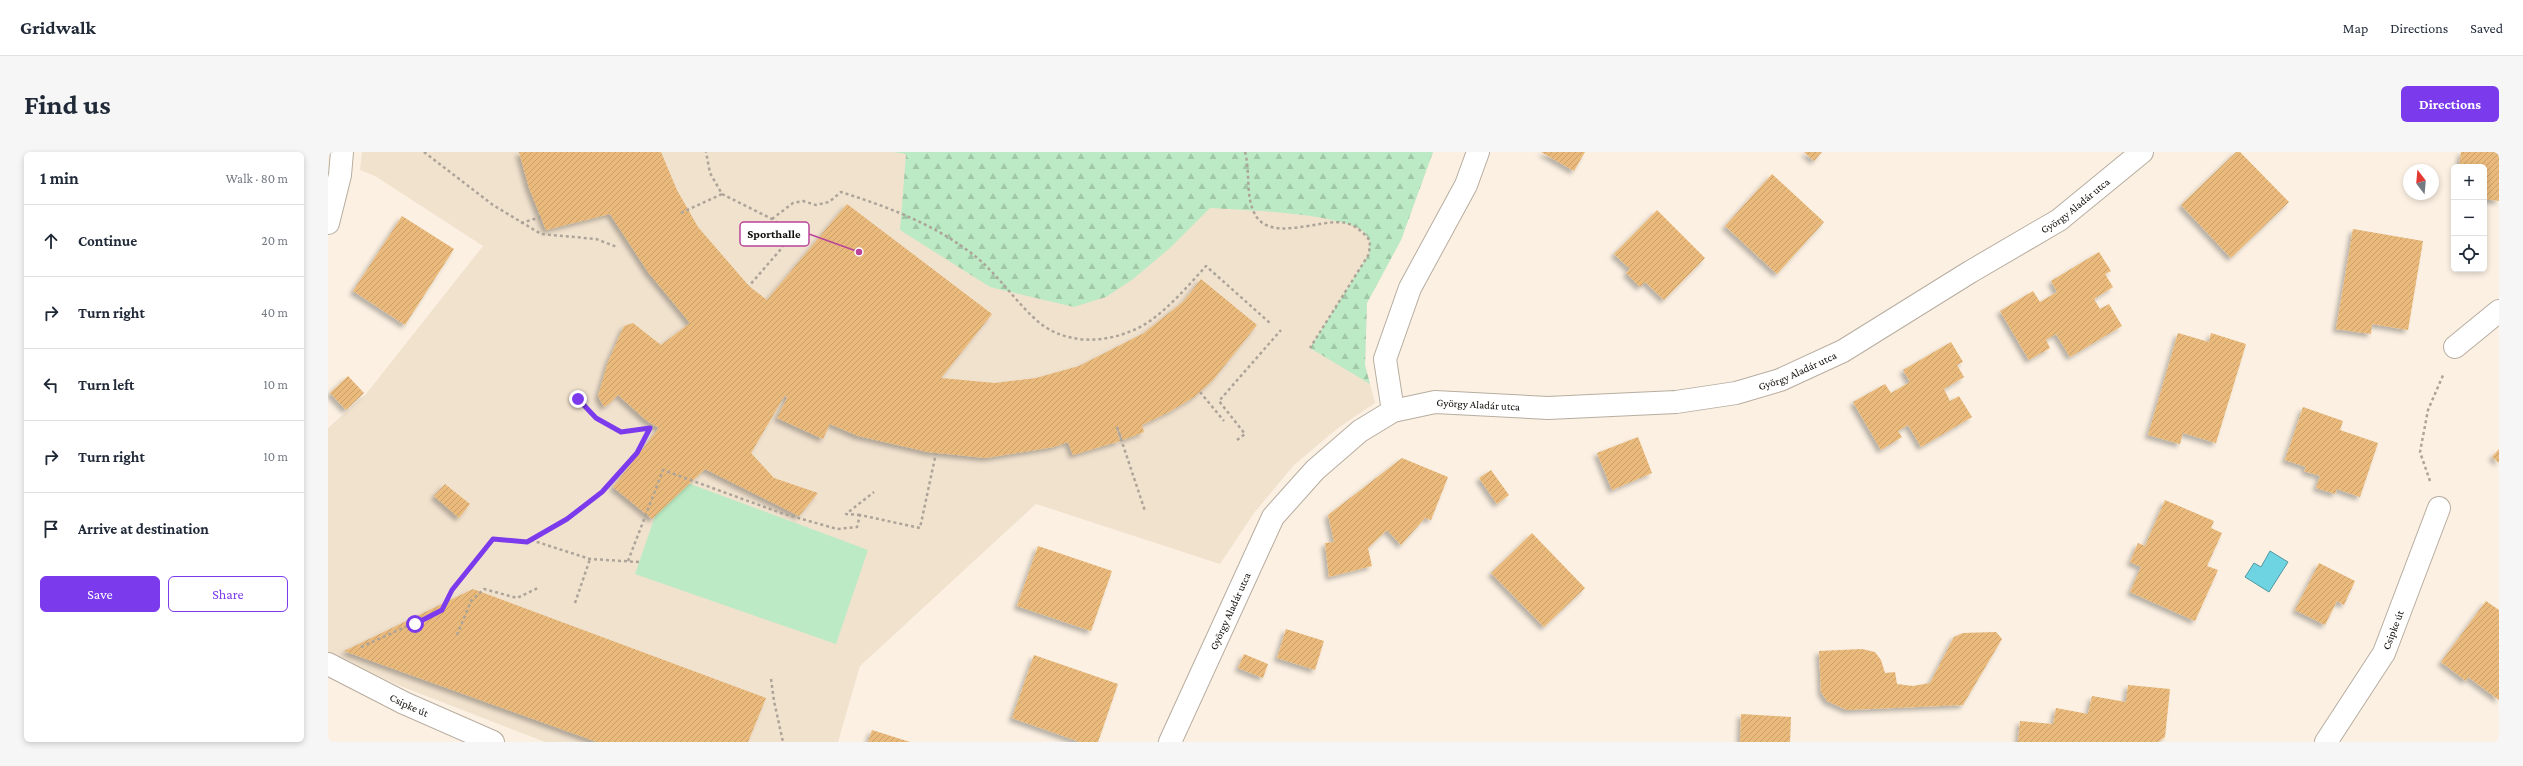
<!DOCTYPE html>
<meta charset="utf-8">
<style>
:root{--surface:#fff;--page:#f6f6f7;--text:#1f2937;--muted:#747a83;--line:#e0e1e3;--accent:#7c3aed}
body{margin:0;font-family:"Crimson Pro",serif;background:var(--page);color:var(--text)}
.controls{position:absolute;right:12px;top:12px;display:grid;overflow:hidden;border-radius:6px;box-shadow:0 2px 6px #0003}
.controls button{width:36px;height:36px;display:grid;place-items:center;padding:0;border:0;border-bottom:1px solid var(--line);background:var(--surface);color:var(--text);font:20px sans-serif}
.compass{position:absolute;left:2075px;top:12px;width:36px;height:36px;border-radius:50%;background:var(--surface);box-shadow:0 2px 6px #0003;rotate:344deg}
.stop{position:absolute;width:12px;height:12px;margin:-9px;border:3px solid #7c3aed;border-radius:50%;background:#fff}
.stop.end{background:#7c3aed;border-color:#fff;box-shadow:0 1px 4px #0008}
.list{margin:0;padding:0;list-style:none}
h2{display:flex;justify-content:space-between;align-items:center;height:52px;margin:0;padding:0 16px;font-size:17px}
h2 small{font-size:13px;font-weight:400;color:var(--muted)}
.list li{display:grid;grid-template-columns:26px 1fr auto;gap:12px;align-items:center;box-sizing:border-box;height:72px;padding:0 16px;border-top:1px solid var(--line)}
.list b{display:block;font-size:15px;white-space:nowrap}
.list em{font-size:13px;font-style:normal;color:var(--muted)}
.actions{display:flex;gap:8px;padding:12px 16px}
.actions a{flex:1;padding:9px 0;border:1px solid var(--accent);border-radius:6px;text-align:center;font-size:14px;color:var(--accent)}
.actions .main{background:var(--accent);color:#fff}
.icon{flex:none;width:22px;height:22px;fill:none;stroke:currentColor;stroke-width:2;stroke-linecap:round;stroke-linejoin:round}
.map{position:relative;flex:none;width:2171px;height:590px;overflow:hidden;border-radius:6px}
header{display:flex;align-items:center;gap:24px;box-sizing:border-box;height:56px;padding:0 20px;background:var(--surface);border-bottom:1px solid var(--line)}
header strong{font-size:19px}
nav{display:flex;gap:22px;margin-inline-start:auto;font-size:14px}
.intro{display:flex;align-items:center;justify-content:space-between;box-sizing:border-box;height:96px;padding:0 24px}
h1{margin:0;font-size:28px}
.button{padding:10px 18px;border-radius:6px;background:var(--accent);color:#fff;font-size:14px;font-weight:700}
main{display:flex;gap:24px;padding:0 24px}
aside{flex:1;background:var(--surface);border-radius:6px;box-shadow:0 2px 6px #0003}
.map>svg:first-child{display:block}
</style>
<header>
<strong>Gridwalk</strong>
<nav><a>Map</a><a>Directions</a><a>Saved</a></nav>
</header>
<div class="intro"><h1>Find us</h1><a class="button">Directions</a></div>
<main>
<aside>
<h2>1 min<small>Walk · 80 m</small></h2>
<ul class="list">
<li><svg class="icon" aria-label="ahead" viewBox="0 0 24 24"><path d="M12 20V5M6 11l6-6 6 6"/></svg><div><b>Continue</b></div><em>20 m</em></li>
<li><svg class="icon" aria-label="right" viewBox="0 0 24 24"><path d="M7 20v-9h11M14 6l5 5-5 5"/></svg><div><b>Turn right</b></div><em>40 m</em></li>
<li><svg class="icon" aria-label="left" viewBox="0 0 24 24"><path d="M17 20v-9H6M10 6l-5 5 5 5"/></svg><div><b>Turn left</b></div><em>10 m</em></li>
<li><svg class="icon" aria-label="right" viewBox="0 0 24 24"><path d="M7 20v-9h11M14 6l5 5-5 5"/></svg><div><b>Turn right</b></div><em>10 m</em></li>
<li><svg class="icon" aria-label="arrive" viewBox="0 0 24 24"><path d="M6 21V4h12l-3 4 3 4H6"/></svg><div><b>Arrive at destination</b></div></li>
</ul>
<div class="actions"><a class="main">Save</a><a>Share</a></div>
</aside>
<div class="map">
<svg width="2171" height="590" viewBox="0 0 2171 590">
<defs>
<pattern id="forest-firs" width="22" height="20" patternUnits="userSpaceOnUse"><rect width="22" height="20" fill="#bbeac4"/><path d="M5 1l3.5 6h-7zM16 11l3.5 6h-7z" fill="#a0c8a7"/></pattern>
<pattern id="building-hatch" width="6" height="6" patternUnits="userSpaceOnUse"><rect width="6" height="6" fill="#eaba7b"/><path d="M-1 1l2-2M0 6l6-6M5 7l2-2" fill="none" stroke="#c89f69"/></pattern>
<filter id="shadow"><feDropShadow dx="-3.5" dy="3.5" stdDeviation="2" flood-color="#0004"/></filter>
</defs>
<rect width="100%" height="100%" fill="#fbf0e2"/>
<path fill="#f1e2ce" d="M34,0H1105L1073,88L1039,151L1037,213L1047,251L1010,276L966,313L926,361L892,412L708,352L532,514L510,590H217L70,533L0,501V276L38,242L155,94L47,24L32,18Z"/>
<path fill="url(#forest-firs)" d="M565,0H1105L1073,88L1039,151L1037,213L1042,232L982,196L1041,102L1042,89C1040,86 1038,82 1035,79C1011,61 916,58 882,56L842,96L805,127L778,145L746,155L662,135L572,78L578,2Z"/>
<path fill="#bbeac4" d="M341,324L540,398L508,492L307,422Z"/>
<path fill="#6ed4e2" stroke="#5298a1" d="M1942,399L1960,410L1941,440L1917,425L1926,411L1933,415Z"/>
<g fill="url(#building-hatch)" filter="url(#shadow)">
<path d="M191,0H333L349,38L370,75L421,134L439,148L519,52L664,162L613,226L667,231L708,226L751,214L816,181L856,149L873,127L929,173L885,228L866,245L843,259L814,273L816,280L795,288L790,275H788L792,289L745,303L740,290L726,295L658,306L600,300L530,284L502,272L495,287L449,266L459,246L457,243L423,301L446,326L490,341L471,364L377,317L324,367L285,335L331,276L319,269L290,243L282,251L276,255L270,244L280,210L296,174L305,171L333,193L362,171L320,120L282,62L218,78L201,36Z"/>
<path d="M1213,0H1257L1246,19Z"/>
<path d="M1476,0H1494L1486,9Z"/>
<path d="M1908,0H1912L1961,50L1903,106L1853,53Z"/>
<path d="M2133,0H2171V49L2156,47V15H2131Z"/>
<path d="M1444,22L1496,70L1449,122L1397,74Z"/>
<path d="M1329,58L1377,106L1336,148L1317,130L1312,135L1298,121L1302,117L1286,102Z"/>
<path d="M74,64L126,97L77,173L25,139Z"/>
<path d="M2025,77L2095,89L2080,178L2044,172L2043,182L2008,177Z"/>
<path d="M1771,100L1783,119L1777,122L1785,135L1766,147L1772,157L1781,152L1794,174L1742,205L1728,182L1718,188L1722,196L1701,208L1672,159L1705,139L1712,150L1729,140L1723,129Z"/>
<path d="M1850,181L1881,190L1883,181L1918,192L1888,291L1855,281L1852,292L1820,283Z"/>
<path d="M1623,190L1635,210L1629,213L1636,225L1616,237L1622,249L1631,244L1644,265L1593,295L1580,273L1570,279L1574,285L1553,298L1525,250L1557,232L1563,241L1582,230L1575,218Z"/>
<path d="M20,224L36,241L18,258L2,241Z"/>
<path d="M1975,255L2015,269L2012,278L2050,291L2032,345L2009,337L2007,342L1988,336L1992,324L1976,319L1978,315L1957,308Z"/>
<path d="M1310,285L1324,321L1284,338L1269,301Z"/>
<path d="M2171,297V311L2164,305Z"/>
<path d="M1074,306L1120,325L1103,368L1097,366L1073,393L1059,378L1040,396L1044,414L1001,425L997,391L1006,390L1000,363Z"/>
<path d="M1163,318L1181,343L1169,352L1151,326Z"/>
<path d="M117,332L142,352L131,366L106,344Z"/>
<path d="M1837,348L1886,369L1883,376L1894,381L1879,414L1890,418L1867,469L1802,440L1813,415L1802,410L1810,391L1817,394Z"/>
<path d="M1204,381L1257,436L1216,475L1163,421Z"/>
<path d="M710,394L784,419L763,479L689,454Z"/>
<path d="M1991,411L2027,429L2016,453L2009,449L1997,473L1967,458Z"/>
<path d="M145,437L438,546L420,590H269L16,499Z"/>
<path d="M2158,449L2171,458V548L2140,525L2138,529L2113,510Z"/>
<path d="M958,477L996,489L987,518L949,506Z"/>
<path d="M1668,480L1674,487L1635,553L1519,558L1499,549L1493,540L1491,499L1534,497L1547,500L1553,508L1557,521L1567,520L1569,532L1585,534L1602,531L1626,485L1635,481Z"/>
<path d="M916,502L940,512L935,526L910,516Z"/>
<path d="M706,503L790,532L770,590H752L684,566Z"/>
<path d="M1800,533L1842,537L1837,585L1830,590H1690L1692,569L1725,572L1728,556L1760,562L1764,544L1798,550Z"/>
<path d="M1413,562L1463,565L1462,590H1412Z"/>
<path d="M544,578L582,590H540Z"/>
</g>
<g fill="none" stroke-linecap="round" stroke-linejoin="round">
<defs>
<g id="street">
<path d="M0,71L12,23L14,0"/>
<path d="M2127,195L2171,159"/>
<path d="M1065,259L1057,207L1082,136L1138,33L1150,0"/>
<path id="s1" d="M0,512L76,551L165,590"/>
<path id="s2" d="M842,590L945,365L987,318L1032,279L1065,259L1107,250L1220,256L1348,250L1408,241L1452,228L1515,199L1642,120L1731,68L1814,0"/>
<path id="s3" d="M1998,590L2056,501L2111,356"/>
</g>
</defs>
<use href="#street" stroke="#b7ada0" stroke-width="24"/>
<g stroke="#ada499" stroke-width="2.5" stroke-dasharray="3 3" stroke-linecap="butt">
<path d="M96,0L165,53L213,82L268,87L289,95"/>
<path d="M917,0C922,18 918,42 925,58C938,94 993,65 1018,71C1029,74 1036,81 1042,89L1041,102L982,196"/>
<path d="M394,42L446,68L461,83L453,97L421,134"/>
<path d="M353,61L394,42L382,21L378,0"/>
<path d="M444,67L465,51L475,49L488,53L501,50L513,40C557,54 601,70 639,98C665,116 682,143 705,165C734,194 778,193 814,174C838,160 859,135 878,114L943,172"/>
<path d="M193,71L213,65"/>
<path d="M872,240L896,269"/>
<path d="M789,275L817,359"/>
<path d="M909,288L917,282L891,249L953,178"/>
<path d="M2102,329L2092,300L2100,258L2116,221"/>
<path d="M532,363L518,362L546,340"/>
<path d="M203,388L262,407L311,410"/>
<path d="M300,409L335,318L453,361L509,377L529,375L532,363L592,376L608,301"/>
<path d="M247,451L262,407"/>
<path d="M129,483L143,449L156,437L189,446L210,436"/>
<path d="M33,495L114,458L124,439L165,387L199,390L239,367L274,340L309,301L321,276L293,280L268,266L250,247"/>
<path d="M443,527L446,549L455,590"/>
</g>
<use href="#street" stroke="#fff" stroke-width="22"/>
</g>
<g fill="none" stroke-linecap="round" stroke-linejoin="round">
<path stroke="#7c3aed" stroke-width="5" d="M87,472L114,458L124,438L165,387L199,390L239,367L274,340L309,301L322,276L293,280L268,266L250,247"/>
</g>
<g text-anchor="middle" stroke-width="4" stroke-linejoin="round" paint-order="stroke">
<g font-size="11" fill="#110d09" stroke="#fff">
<text dy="4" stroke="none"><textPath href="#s2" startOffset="1143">György Aladár utca</textPath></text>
<text dy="4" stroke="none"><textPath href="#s2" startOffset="819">György Aladár utca</textPath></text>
<text dy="4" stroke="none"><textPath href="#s2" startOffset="495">György Aladár utca</textPath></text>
<text dy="4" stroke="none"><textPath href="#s2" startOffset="144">György Aladár utca</textPath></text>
<text dy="4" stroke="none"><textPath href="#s3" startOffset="131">Csipke út</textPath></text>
<text dy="4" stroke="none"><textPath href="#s1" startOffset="91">Csipke út</textPath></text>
</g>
</g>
<path fill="none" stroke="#ba449b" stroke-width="1.5" d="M531 100L481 82"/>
<circle fill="#ba449b" stroke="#fff" stroke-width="1.5" cx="531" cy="100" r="4"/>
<rect fill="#fff" stroke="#ba449b" stroke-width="1.5" x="412" y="70" width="69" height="24" rx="4"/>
<g font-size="12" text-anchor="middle" font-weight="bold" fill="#110d09">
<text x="446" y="86">Sporthalle</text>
</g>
</svg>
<div class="controls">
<button>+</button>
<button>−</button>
<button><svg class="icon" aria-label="locate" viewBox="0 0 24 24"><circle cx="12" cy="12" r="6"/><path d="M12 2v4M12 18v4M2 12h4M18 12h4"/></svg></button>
</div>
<svg class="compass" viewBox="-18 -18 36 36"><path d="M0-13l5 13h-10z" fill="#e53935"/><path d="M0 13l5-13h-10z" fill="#747a83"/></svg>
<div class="stop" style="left:87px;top:472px"></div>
<div class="stop end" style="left:250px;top:247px"></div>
</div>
</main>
